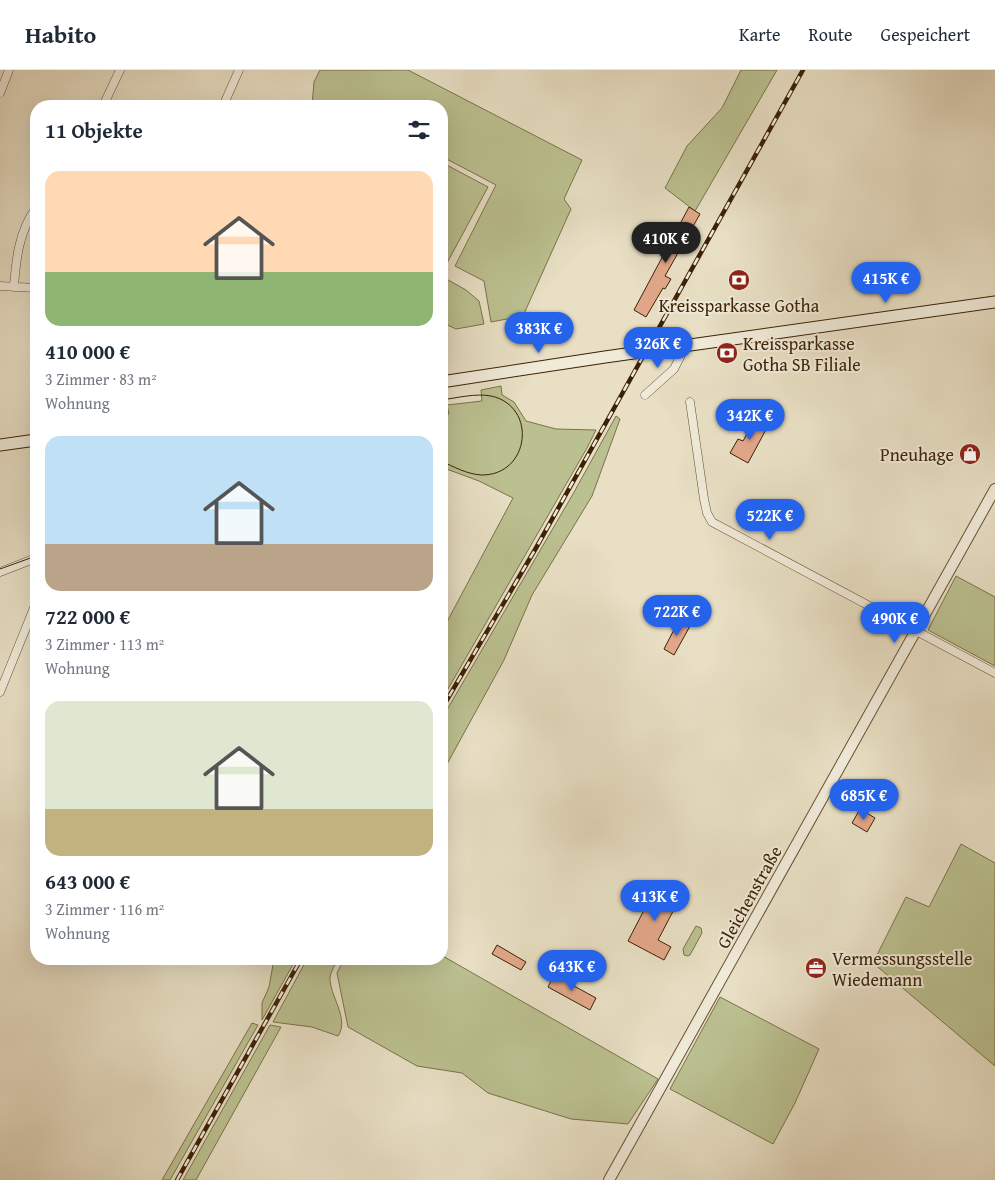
<!DOCTYPE html>
<html lang="de">
<meta charset="utf-8">
<style>
:root{--surface:#fff;--page:#f6f6f7;--text:#1f2937;--muted:#747a83;--line:#e0e1e3;--accent:#2563eb}
body{margin:0;font-family:"Gentium Book Plus",serif;background:var(--page);color:var(--text);height:100vh;display:flex;flex-direction:column;font-size:19px;white-space:nowrap}
*{box-sizing:border-box;margin:0}
p{font-size:16px;color:var(--muted)}
.icon{flex:none;width:28px;height:28px;fill:none;stroke:currentColor;stroke-width:2;stroke-linecap:round;stroke-linejoin:round}
.map{position:relative;flex:1;overflow:hidden}
.drawer{position:absolute;left:30px;top:30px;width:418px;height:865px;display:flex;flex-direction:column;background:var(--surface);border-radius:20px;box-shadow:0 5px 20px #0002}
.drawer>*{flex:none}
.price{position:absolute;translate:-50% -42px;padding:0 11px;border-radius:18px;background:var(--accent);color:#fff;font-size:16px;line-height:32px;filter:drop-shadow(0 1px 2px #0008)}
.price::after{content:'';position:absolute;left:50%;top:30px;width:15px;height:11px;margin-left:-8px;background:inherit;clip-path:polygon(0 0,100% 0,50% 100%)}
.price.on{background:#222;color:#fff}
ul{padding:0;list-style:none}
li{display:grid;align-content:center;gap:10px;height:265px;padding:0 15px}
li span{display:grid;place-items:center;height:155px;border-radius:15px;color:#555}
li>.icon{margin-inline-start:auto}
span .icon{width:90px;height:90px;fill:#fffc;stroke-width:1}
li b{font-size:21px}
h2{display:flex;justify-content:space-between;align-items:center;height:60px;padding:0 15px;font-size:21px}
header{display:flex;align-items:center;gap:30px;box-sizing:border-box;height:70px;padding:0 25px;background:var(--surface);border-bottom:1px solid var(--line)}
header strong{font-size:24px}
nav{display:flex;gap:28px;margin-inline-start:auto;font-size:18px}
.map>svg:first-child{display:block}
.green{fill:#bbc090;stroke:#7c714a}
.building{fill:#e2a78a;stroke:#3c2205}
.lines{fill:none;stroke-linecap:round;stroke-linejoin:round}
.minor-casing{stroke:#675135;stroke-width:9}
.tertiary-casing{stroke:#675135;stroke-width:12}
.secondary-casing{stroke:#3c2205;stroke-width:13}
.minor{stroke:#f0ead9;stroke-width:8}
.tertiary{stroke:#f0ead9;stroke-width:10}
.secondary{stroke:#f0ead9;stroke-width:11}
.tram{stroke:#3c2205;stroke-width:1}
.rail-casing{stroke:#3c2205;stroke-width:4.5}
.rail{stroke:#f0ead9;stroke-width:2.5;stroke-dasharray:8;stroke-linecap:butt}
.labels{text-anchor:middle;dominant-baseline:central;stroke-width:4;stroke-linejoin:round;paint-order:stroke}
.poi-label{font-size:18px;fill:#3c2205;stroke:#f0ead9;text-anchor:start}
.street-label{font-size:18px;fill:#3c2205;stroke:#f0ead9}
</style>
<header>
<strong>Habito</strong>
<nav><a>Karte</a><a>Route</a><a>Gespeichert</a></nav>
</header>
<div class="map">
<svg width="995" height="1110" viewBox="0 0 995 1110">
<rect width="100%" height="100%" fill="#e8dfc4"/>
<filter id="stains"><feTurbulence type="fractalNoise" baseFrequency=".004" numOctaves="4"/><feColorMatrix values="0 0 0 0 .2 0 0 0 0 .09 0 0 0 0 .02 0 0 0 .5 -.17"/></filter>
<radialGradient id="worn" r=".72"><stop offset=".6" stop-color="#630" stop-opacity="0"/><stop offset="1" stop-color="#630" stop-opacity=".3"/></radialGradient>
<path class="green" d="M 320,0 L 408,0 L 582,90 L 564,129 L 571,139 L 523,246 L 491,252 L 484,211 L 455,196 L 496,115 L 441,86 L 441,36 L 312,36 L 314,12 Z
M 741,0 L 777,0 L 695,141 L 665,118 L 687,76 L 722,38 Z
M 441,92 L 488,117 L 447,193 L 441,190 Z
M 441,206 L 466,220 L 479,231 L 484,254 L 456,259 L 441,252 Z
M 501,316 L 502,325 L 514,332 L 526,351 L 556,359 L 596,360 L 587,378 L 441,631 L 441,563 L 513,428 L 479,411 L 441,397 L 441,345 L 449,344 L 447,335 L 482,331 L 481,320 Z
M 616,346 L 620,349 L 592,426 L 532,525 L 504,590 L 441,705 L 441,650 L 573,424 Z
M 956,506 L 995,527 L 995,596 L 928,560 Z
M 961,774 L 995,793 L 995,996 L 873,893 L 906,827 L 929,837 Z
M 696,856 L 701,858 L 702,863 L 690,885 L 688,886 L 684,885 L 683,879 Z
M 441,885 L 658,1009 L 628,1054 L 571,1049 L 488,1023 L 462,1003 L 417,996 L 348,957 L 337,903 L 344,889 L 441,889 Z
M 274,889 L 296,889 L 262,950 L 262,933 L 269,917 Z
M 307,889 L 338,889 C 335,895 331,901 330,907 C 329,925 350,949 338,966 L 312,957 L 273,952 Z
M 720,927 L 819,979 L 795,1033 L 773,1074 L 670,1019 Z
M 252,953 L 258,955 L 170,1110 L 162,1110 Z
M 270,955 L 281,957 L 196,1110 L 183,1110 Z"/>
<path class="building" d="M 689,137 L 700,144 L 665,206 L 671,209 L 665,219 L 663,218 L 646,247 L 634,240 Z
M 756,347 L 769,354 L 748,393 L 730,383 L 738,369 L 743,371 Z
M 679,550 L 690,556 L 674,585 L 664,579 Z
M 860,739 L 875,748 L 867,762 L 852,753 Z
M 658,813 L 681,826 L 658,870 L 671,877 L 664,890 L 628,871 Z
M 497,875 L 526,892 L 521,900 L 492,884 Z
M 554,905 L 596,928 L 590,940 L 548,917 Z"/>
<g class="lines">
<g class="minor-casing">
<path id="minor" d="M 0,23 L 9,0
M 103,36 L 120,0
M 223,36 L 239,0
M 0,216 L 36,218
M 14,217 C 16,189 19,161 36,138
M 645,325 L 674,299 L 683,281
M 690,332 L 704,429 L 707,443 L 712,452 L 995,603
M 0,502 L 36,488
M 0,622 L 36,533"/>
</g>
<g class="tertiary-casing">
<path id="tertiary" d="M 609,1110 L 995,419"/>
</g>
<g class="secondary-casing">
<path id="secondary" d="M 441,312 L 605,287 L 995,232
M 0,375 L 36,370"/>
</g>
<use href="#minor" class="minor"/>
<use href="#tertiary" class="tertiary"/>
<use href="#secondary" class="secondary"/>
<path class="tram" d="M 441,330 C 457,328 475,323 491,326 C 538,336 530,406 481,405 C 467,404 454,397 441,391
M 0,499 L 36,486"/>
<g class="rail-casing">
<path id="rail" d="M 441,640 L 536,478 L 803,0
M 177,1110 L 301,889"/>
</g>
<use href="#rail" class="rail"/>
</g>
<defs>
<g id="bank-disc" transform="scale(1.125)"><circle r="9.5" fill="#8f2418" stroke="#f0ead9"/><path d="M-6-4H6V4H-6ZM0-2.3a2.3 2.3 0 1 0 0 4.6a2.3 2.3 0 1 0 0-4.6Z" fill="#fff"/></g>
<g id="shop-disc" transform="scale(1.125)"><circle r="9.5" fill="#8f2418" stroke="#f0ead9"/><path d="M-5-2.5h2.3a2.7 3.5 0 0 1 5.4 0H5L5.5 6h-11ZM-1.5-2.5h3a1.5 2.3 0 0 0-3 0Z" fill="#fff"/></g>
<g id="office-disc" transform="scale(1.125)"><circle r="9.5" fill="#8f2418" stroke="#f0ead9"/><path d="M-6-3h4V-5.5h4V-3h4V5H-6ZM-1-4.5V-3h2v-1.5ZM-6 0V1H6V0Z" fill="#fff"/></g>
</defs>
<g fill-rule="evenodd">
<use href="#bank-disc" x="739" y="210"/>
<use href="#bank-disc" x="727" y="283"/>
<use href="#shop-disc" x="970" y="384"/>
<use href="#office-disc" x="816" y="898"/>
</g>
<g class="labels">
<g class="poi-label">
<text x="739" y="235" text-anchor="middle">Kreissparkasse Gotha</text>
<text x="743" y="273">Kreissparkasse<tspan x="743" dy="21">Gotha SB Filiale</tspan></text>
<text x="954" y="384" text-anchor="end">Pneuhage</text>
<text x="832" y="888">Vermessungsstelle<tspan x="832" dy="21">Wiedemann</tspan></text>
</g>
<g class="street-label">
<text transform="translate(749 827) rotate(-61)">Gleichenstraße</text>
</g>
</g>
<rect width="100%" height="100%" filter="url(#stains)"/>
<rect width="100%" height="100%" fill="url(#worn)"/>
</svg>
<b class="price on" style="left:666px;top:194px">410K €</b>
<b class="price" style="left:886px;top:234px">415K €</b>
<b class="price" style="left:539px;top:284px">383K €</b>
<b class="price" style="left:658px;top:299px">326K €</b>
<b class="price" style="left:750px;top:371px">342K €</b>
<b class="price" style="left:770px;top:471px">522K €</b>
<b class="price" style="left:677px;top:567px">722K €</b>
<b class="price" style="left:895px;top:574px">490K €</b>
<b class="price" style="left:864px;top:751px">685K €</b>
<b class="price" style="left:655px;top:852px">413K €</b>
<b class="price" style="left:572px;top:922px">643K €</b>
<section class="drawer">
<h2>11 Objekte<svg class="icon" aria-label="filters" viewBox="0 0 24 24"><path d="M4 7h16M4 17h16"/><circle cx="9" cy="7" r="2"/><circle cx="15" cy="17" r="2"/></svg></h2>
<ul>
<li><span style="background:linear-gradient(#ffd9b3 65%,#8fb573 0)"><svg class="icon" aria-label="home" viewBox="0 0 24 24"><path d="M3 11l9-7 9 7M6 9v11h12V9"/></svg></span><div><b>410 000 €</b><p>3 Zimmer · 83 m²</p><p>Wohnung</p></div></li>
<li><span style="background:linear-gradient(#bfe0f5 70%,#b9a48a 0)"><svg class="icon" aria-label="home" viewBox="0 0 24 24"><path d="M3 11l9-7 9 7M6 9v11h12V9"/></svg></span><div><b>722 000 €</b><p>3 Zimmer · 113 m²</p><p>Wohnung</p></div></li>
<li><span style="background:linear-gradient(#dfe7d0 70%,#c2b280 0)"><svg class="icon" aria-label="home" viewBox="0 0 24 24"><path d="M3 11l9-7 9 7M6 9v11h12V9"/></svg></span><div><b>643 000 €</b><p>3 Zimmer · 116 m²</p><p>Wohnung</p></div></li>
</ul>
</section>
</div>
